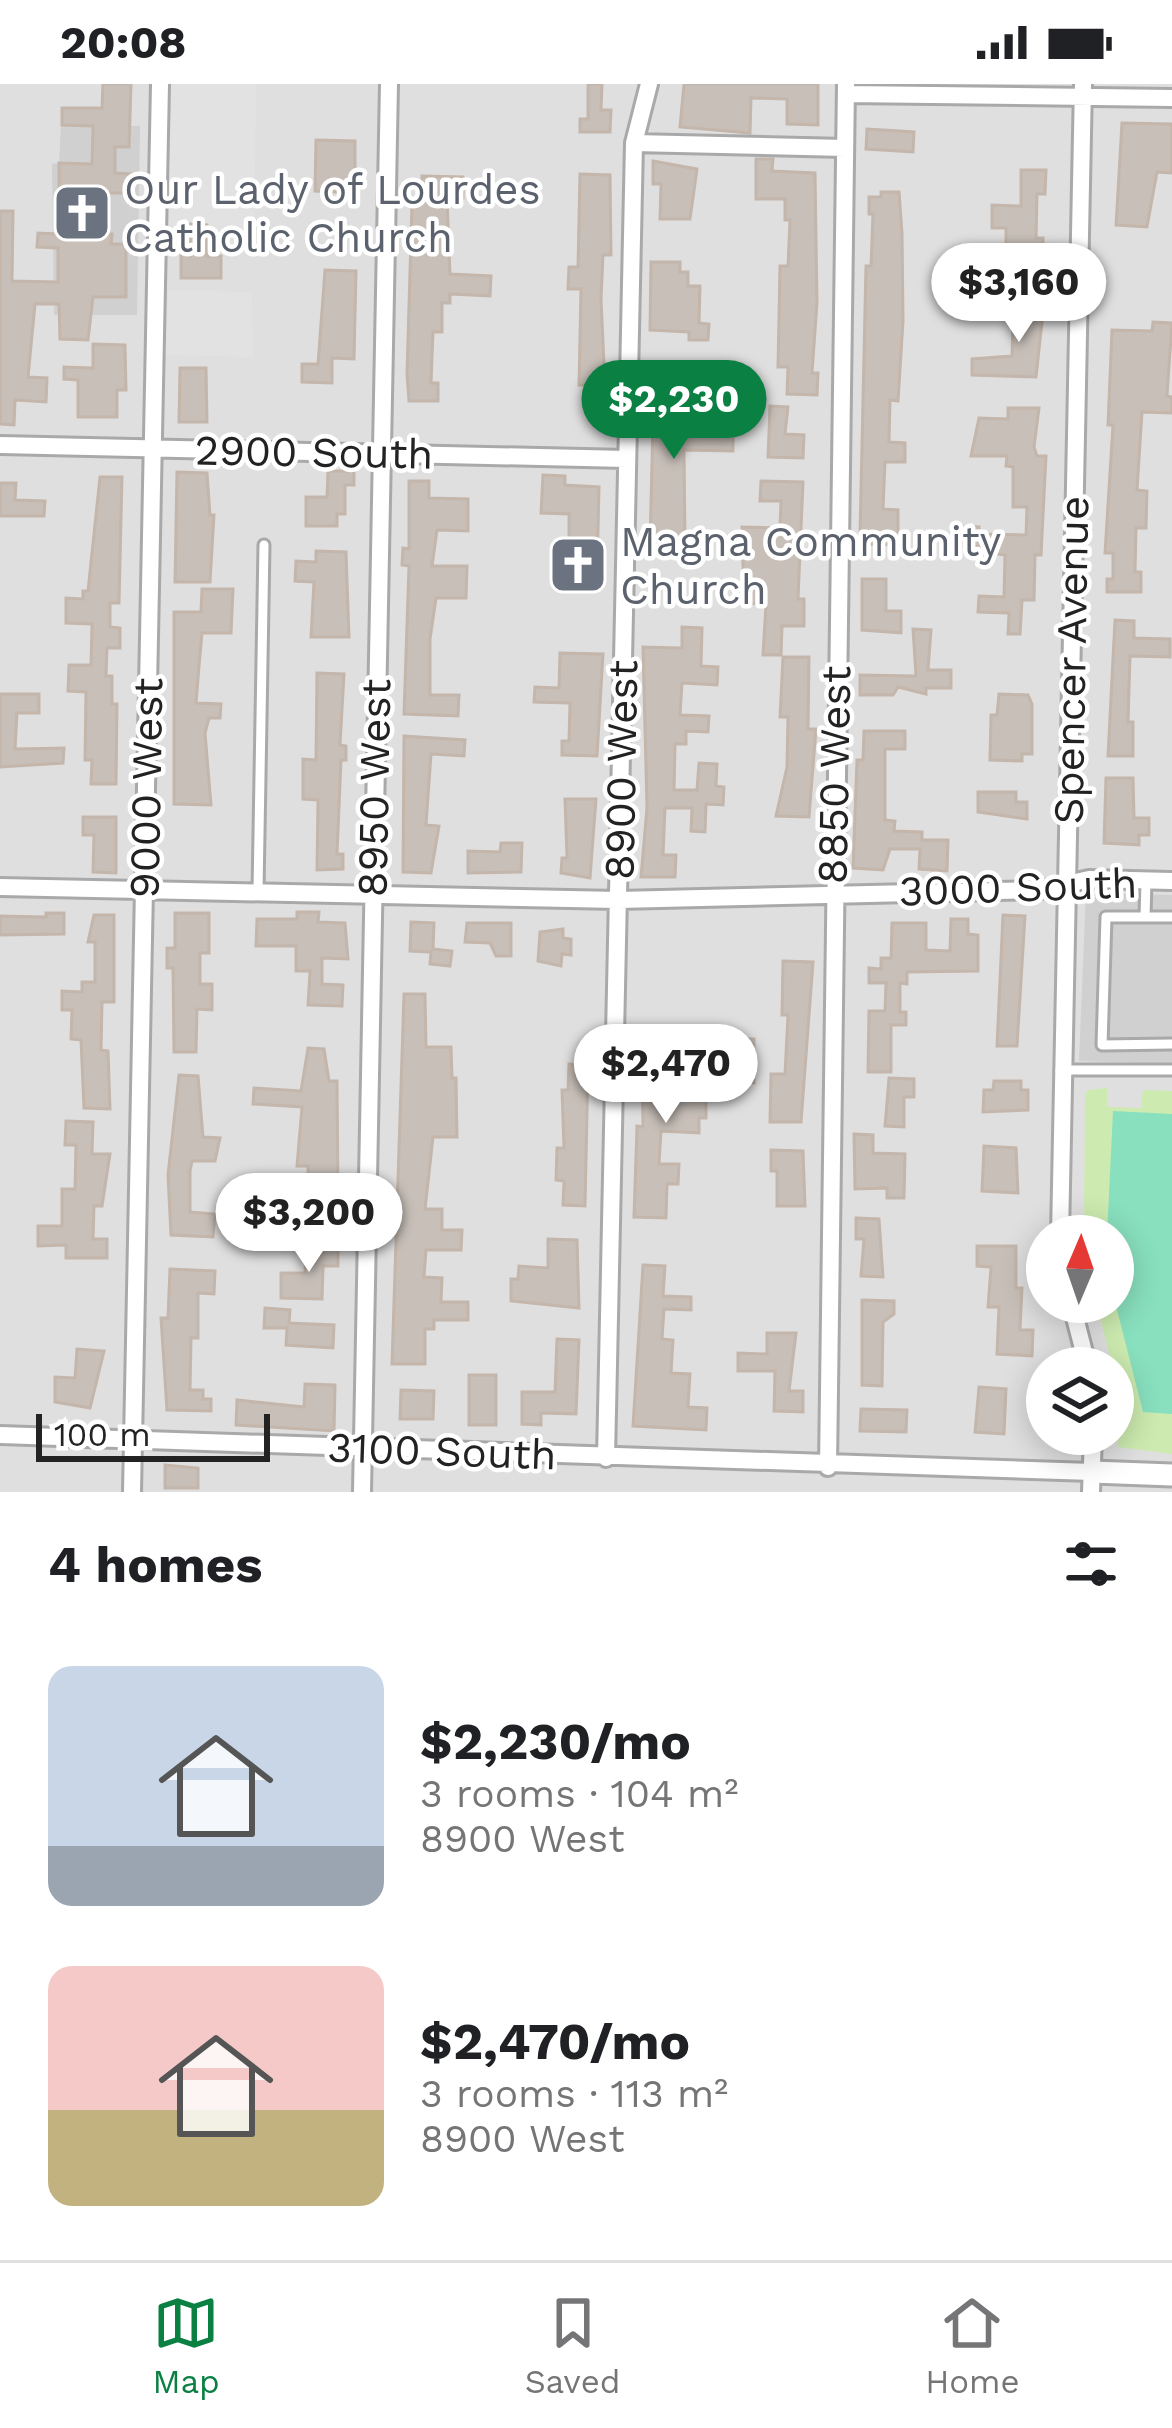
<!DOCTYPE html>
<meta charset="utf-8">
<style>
:root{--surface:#fff;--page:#f6f6f6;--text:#202124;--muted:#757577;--line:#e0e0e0;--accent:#0b8043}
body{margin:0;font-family:"Work Sans",sans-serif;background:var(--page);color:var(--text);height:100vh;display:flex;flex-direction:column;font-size:45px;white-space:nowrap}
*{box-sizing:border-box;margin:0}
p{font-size:39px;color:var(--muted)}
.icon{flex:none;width:66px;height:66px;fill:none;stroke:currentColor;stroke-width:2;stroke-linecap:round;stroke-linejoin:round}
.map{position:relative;height:1408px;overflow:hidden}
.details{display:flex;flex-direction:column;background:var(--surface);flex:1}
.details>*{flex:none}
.needle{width:78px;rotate:2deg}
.tools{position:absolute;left:1026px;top:1131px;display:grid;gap:24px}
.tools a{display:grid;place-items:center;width:108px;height:108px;border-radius:50%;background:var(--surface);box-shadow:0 6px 30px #0003;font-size:60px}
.scale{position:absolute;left:36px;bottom:30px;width:234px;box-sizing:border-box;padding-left:12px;border:6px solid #222;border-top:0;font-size:33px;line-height:42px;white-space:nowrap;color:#222;-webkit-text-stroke:9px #fff;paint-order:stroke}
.price{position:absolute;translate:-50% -102px;padding:0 27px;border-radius:42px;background:#fff;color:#222;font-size:39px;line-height:78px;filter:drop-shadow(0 3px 6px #0008)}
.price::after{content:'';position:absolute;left:50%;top:72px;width:36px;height:27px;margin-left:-18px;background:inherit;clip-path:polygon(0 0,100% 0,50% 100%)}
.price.current{background:var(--accent);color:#fff}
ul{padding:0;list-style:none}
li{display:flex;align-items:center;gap:36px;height:300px;padding:0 48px}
li span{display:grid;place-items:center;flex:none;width:336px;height:240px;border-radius:24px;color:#555}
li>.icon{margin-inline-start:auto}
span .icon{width:144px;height:144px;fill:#fffc;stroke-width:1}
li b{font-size:51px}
h2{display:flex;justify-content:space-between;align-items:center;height:144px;padding:0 48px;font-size:51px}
.status{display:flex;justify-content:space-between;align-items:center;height:84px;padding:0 60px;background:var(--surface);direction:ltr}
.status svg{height:33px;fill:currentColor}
.menu{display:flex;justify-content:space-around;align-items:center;height:168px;border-top:3px solid var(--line);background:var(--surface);font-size:33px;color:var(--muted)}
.menu a{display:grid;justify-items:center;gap:6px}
.menu .current{color:var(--accent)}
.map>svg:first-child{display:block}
.residential{fill:#e0dfdf;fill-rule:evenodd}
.religious{fill:#d0d0d0}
.grass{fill:#cdebb0}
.pitch{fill:#88e0be}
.parking{fill:#e2e2e2}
.building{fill:#c7bfb8;stroke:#c4b6ab;stroke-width:3}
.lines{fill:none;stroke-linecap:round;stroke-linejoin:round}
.service-casing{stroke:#a9a9a9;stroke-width:15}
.minor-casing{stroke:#a9a9a9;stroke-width:22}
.tertiary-casing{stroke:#a9a9a9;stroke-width:27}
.service{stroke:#fff;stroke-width:9}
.minor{stroke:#fff;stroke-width:16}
.tertiary{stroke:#fff;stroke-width:21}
.labels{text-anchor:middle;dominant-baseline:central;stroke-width:9;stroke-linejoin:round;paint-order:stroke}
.worship-label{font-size:42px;fill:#5b616d;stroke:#fff;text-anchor:start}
.street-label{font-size:42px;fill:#222;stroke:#fff}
</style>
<div class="status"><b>20:08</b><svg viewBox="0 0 49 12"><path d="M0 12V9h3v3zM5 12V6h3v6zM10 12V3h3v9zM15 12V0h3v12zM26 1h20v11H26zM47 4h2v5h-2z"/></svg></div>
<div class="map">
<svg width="1172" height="1408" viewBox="0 0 1172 1408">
<rect width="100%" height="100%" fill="#f2efe9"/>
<path class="residential" d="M 0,0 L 1172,0 L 1172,1408 L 0,1408 ZM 1047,1152 L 1113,1152 L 1113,1218 L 1047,1218 ZM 1047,1284 L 1113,1284 L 1113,1350 L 1047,1350 Z"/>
<path class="religious" d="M 61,41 L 140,42 L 137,231 L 54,231 L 52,80 L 59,79 Z
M 1086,809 L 1172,811 L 1172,980 L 1079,977 Z"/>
<path class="grass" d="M 1107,1004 L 1107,1023 L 1141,1024 L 1143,1006 L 1172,1007 L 1172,1370 L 1118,1363 L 1113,1284 L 1096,1218 L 1113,1218 L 1113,1152 L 1084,1152 L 1085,1011 L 1088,1006 Z"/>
<path class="pitch" d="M 1113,1027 L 1172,1030 L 1172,1330 L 1143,1328 L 1113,1210 L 1113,1152 L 1107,1152 Z"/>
<path class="parking" d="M 170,0 L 256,0 L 254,166 L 167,164 Z
M 168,206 L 252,208 L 253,273 L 166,271 Z"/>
<path class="building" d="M 103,0 L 131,0 L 129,63 L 115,63 L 115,89 L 132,90 L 132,109 L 106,109 L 105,150 L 112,150 L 111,160 L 125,160 L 126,166 L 126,213 L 93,213 L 88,256 L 60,255 L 59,220 L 35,220 L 28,293 L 47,294 L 46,318 L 15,316 L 14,341 L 0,340 L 0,127 L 13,127 L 12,197 L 58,198 L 58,164 L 37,163 L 38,149 L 59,150 L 59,79 L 92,80 L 93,42 L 62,41 L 62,24 L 102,24 Z
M 588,0 L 602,0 L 601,26 L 611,26 L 610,48 L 580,48 L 580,35 L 588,35 Z
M 684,0 L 818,0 L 818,41 L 787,40 L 787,15 L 751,14 L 750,49 L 680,43 Z
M 1122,39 L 1172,40 L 1172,89 L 1157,88 L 1147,143 L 1116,141 Z
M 867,45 L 914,48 L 913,68 L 866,65 Z
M 316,56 L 355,57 L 355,109 L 315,107 Z
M 756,75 L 773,75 L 772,87 L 815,89 L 817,219 L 812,289 L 818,289 L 817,311 L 787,310 L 788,283 L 778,283 L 780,182 L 788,182 L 790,136 L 785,136 L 785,115 L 756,115 Z
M 653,77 L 697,85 L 690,135 L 660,135 L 661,100 L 653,100 Z
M 1021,86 L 1046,86 L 1045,110 L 1037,110 L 1036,154 L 1043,154 L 1043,166 L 1006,165 L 1006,144 L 992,144 L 992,121 L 1021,122 Z
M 580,90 L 610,91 L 611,171 L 603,171 L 601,215 L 605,302 L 579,301 L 581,205 L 568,205 L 569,183 L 578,183 Z
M 422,92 L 463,93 L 463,114 L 447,113 L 450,190 L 491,192 L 490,212 L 450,210 L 450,219 L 442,219 L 442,248 L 433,248 L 431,299 L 438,299 L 438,317 L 409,317 L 407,290 L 412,120 L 421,120 Z
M 881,108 L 899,108 L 902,149 L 903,237 L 898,317 L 890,316 L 889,358 L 905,359 L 905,378 L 885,378 L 883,425 L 898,426 L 898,461 L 864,460 L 860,450 L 866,182 L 871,182 L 873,130 L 869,130 L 869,113 L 881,113 Z
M 190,140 L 207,141 L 207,172 L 221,172 L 221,194 L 181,194 L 181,171 L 190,172 Z
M 651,178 L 680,178 L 680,188 L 688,188 L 688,202 L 700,202 L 699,239 L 709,240 L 708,256 L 689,256 L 689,248 L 650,246 Z
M 325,186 L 356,187 L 354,275 L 332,274 L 332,299 L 302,298 L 302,280 L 318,280 Z
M 1024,211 L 1045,211 L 1036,293 L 972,291 L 972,275 L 1012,272 L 1013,239 L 1023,239 Z
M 1153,238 L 1172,239 L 1167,312 L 1172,313 L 1172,329 L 1142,328 L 1137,406 L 1147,407 L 1146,444 L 1136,444 L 1135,488 L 1141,488 L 1141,508 L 1107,508 L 1107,495 L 1113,495 L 1113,469 L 1105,469 L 1113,341 L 1108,341 L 1112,246 L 1152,247 Z
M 93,260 L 125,261 L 126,306 L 117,306 L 117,333 L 78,333 L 78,296 L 64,295 L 64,283 L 93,284 Z
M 180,284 L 206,284 L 207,338 L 179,338 Z
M 665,287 L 689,288 L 684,352 L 733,352 L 733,367 L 684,366 L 685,459 L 650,459 L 653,339 L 664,339 Z
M 770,322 L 788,323 L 785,350 L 804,351 L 803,374 L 768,373 Z
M 1008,324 L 1039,324 L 1034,363 L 1037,372 L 1046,372 L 1041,471 L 1035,471 L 1034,516 L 1022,516 L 1020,550 L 1008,550 L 1009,529 L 978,528 L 979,512 L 1004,513 L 1005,471 L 997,470 L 997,463 L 962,462 L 962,442 L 979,443 L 979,450 L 1026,451 L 1027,423 L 1013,423 L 1013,383 L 1006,382 L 1007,372 L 971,372 L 979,334 L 1008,335 Z
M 328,387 L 354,387 L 354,401 L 345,401 L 345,430 L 337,430 L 337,442 L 306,442 L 306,413 L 327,413 Z
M 177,388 L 207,389 L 210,431 L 214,431 L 210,498 L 175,498 Z
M 543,391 L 565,392 L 565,401 L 599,403 L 597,487 L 561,487 L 561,468 L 569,468 L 569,430 L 541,429 Z
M 100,393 L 122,393 L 119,519 L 110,519 L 110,543 L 120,544 L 120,564 L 107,564 L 106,592 L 112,592 L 112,620 L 117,620 L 116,700 L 91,700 L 92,676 L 85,676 L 86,608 L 68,607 L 69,581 L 91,581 L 92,540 L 66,539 L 66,514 L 83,515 L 83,507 L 88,507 Z
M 409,397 L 429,397 L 429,414 L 468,415 L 468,447 L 437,446 L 432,482 L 467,482 L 466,514 L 436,514 L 430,555 L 430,611 L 459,611 L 458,632 L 404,630 L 409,482 L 402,481 L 403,464 L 409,465 Z
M 761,397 L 803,398 L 798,515 L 804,515 L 804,542 L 782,542 L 781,571 L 763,571 L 766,520 L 744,519 L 742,443 L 780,444 L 781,417 L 760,417 Z
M 0,399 L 16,399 L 15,416 L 45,417 L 44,432 L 0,432 Z
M 316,467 L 346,468 L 349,553 L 311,553 L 314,498 L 295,497 L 296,477 L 316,478 Z
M 862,495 L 886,495 L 886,527 L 901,527 L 901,549 L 862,546 Z
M 202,505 L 233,505 L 231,549 L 202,549 L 199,582 L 196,619 L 221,620 L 220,634 L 209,634 L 205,649 L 211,721 L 174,720 L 174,528 L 201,528 Z
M 1115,536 L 1134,537 L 1134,554 L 1170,555 L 1170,573 L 1130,572 L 1128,638 L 1133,638 L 1133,672 L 1108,672 Z
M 682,543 L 702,544 L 701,582 L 718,583 L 717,601 L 682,599 L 680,631 L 709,632 L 708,648 L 686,647 L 686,660 L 675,660 L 674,706 L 697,706 L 699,679 L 717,680 L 716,702 L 724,703 L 723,721 L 706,720 L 705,748 L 691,747 L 692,724 L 665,724 L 663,771 L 676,771 L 675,793 L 641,793 L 647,724 L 643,563 L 682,564 Z
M 913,545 L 931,546 L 928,586 L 951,586 L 951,604 L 926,604 L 926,610 L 898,603 L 893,611 L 860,611 L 860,591 L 916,592 Z
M 560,569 L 603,570 L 597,672 L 562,671 L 562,657 L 569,657 L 570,619 L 534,618 L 535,603 L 559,604 Z
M 783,573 L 809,573 L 808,645 L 816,645 L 809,733 L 776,732 L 787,683 L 788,633 L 780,633 Z
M 317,589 L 344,590 L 340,661 L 346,662 L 346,676 L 341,676 L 337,770 L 343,770 L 343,785 L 317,786 L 318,716 L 303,715 L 303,675 L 316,676 Z
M 0,610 L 39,610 L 39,629 L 17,629 L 15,665 L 64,664 L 63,679 L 0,683 Z
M 999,610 L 1028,611 L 1032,620 L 1032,670 L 1022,670 L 1022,677 L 990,676 L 991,631 L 997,631 Z
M 864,647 L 905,647 L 905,665 L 885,665 L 885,736 L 895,737 L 894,747 L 922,748 L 922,756 L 948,756 L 947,787 L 919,785 L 920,765 L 890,765 L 883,786 L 853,784 L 857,676 L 863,676 Z
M 404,652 L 465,656 L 464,672 L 431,670 L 426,741 L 439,742 L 431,789 L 403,788 Z
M 1106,694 L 1133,694 L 1134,734 L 1149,734 L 1149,751 L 1139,751 L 1139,761 L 1104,759 Z
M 978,708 L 1016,708 L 1016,718 L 1027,718 L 1027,735 L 978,728 Z
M 565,715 L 596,715 L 590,794 L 561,789 L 562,774 L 567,774 Z
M 83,733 L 116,733 L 116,789 L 93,788 L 94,751 L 83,751 Z
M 501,759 L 522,759 L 521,788 L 468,789 L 468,767 L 500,768 Z
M 297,828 L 319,828 L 318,838 L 345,839 L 348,875 L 322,874 L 322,900 L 343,901 L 342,922 L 308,921 L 310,887 L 296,887 L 296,862 L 256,862 L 257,835 L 297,835 Z
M 46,829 L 64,829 L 64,850 L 0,851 L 0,832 L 46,833 Z
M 175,829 L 209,829 L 209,869 L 200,869 L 200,900 L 212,900 L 212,926 L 197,925 L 196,968 L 174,968 L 173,884 L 167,884 L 167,864 L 175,864 Z
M 94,831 L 114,831 L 114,918 L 102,918 L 101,966 L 108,967 L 110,1025 L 84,1024 L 81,956 L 71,955 L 72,926 L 62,926 L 62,907 L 82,908 L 82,898 L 95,898 L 95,858 L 88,858 Z
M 1003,831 L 1025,832 L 1017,962 L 997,962 Z
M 951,835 L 968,835 L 968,850 L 978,851 L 978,887 L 907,888 L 907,900 L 900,899 L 900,928 L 906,928 L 906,941 L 891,941 L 891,988 L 868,988 L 869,927 L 885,927 L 886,899 L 869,899 L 869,884 L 881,885 L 881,874 L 891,874 L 892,839 L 926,839 L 926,866 L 950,867 Z
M 411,838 L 434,839 L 433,865 L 452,867 L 450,882 L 430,880 L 431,868 L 410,867 Z
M 467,839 L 511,839 L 511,872 L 496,872 L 490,859 L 465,858 Z
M 563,845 L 563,854 L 571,855 L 571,871 L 562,870 L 561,882 L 538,877 L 540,848 Z
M 783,877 L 813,878 L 801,1038 L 770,1038 L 771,990 L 785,990 L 788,931 L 782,931 Z
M 404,910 L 425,910 L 426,963 L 451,963 L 452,994 L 456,994 L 457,1053 L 433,1053 L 425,1125 L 442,1125 L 442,1146 L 462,1146 L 461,1166 L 426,1166 L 424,1193 L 442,1194 L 441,1218 L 468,1218 L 468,1236 L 434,1236 L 434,1245 L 425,1245 L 425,1280 L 392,1280 Z
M 737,955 L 754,955 L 754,999 L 736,998 Z
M 308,964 L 324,965 L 329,997 L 337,997 L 338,1111 L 308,1111 L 308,1082 L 297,1082 L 302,1023 L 253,1020 L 254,1004 L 301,1007 Z
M 642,972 L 681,973 L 681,987 L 719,988 L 718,1007 L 706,1007 L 706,1034 L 699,1034 L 699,1049 L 661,1047 L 659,1080 L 679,1080 L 678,1100 L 667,1100 L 666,1134 L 634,1133 L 637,1042 L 643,1043 Z
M 569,980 L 588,981 L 585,1122 L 563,1121 L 564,1097 L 556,1096 L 557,1064 L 564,1064 L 562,1006 L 568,1006 Z
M 179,991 L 198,992 L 203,1053 L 220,1054 L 215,1077 L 192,1077 L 190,1087 L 190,1128 L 215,1130 L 213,1153 L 171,1151 L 168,1091 Z
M 889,994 L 914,995 L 914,1013 L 904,1013 L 904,1043 L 885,1042 Z
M 994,997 L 1021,997 L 1021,1006 L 1028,1006 L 1028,1026 L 983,1028 L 984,1006 L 993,1006 Z
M 66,1037 L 93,1038 L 92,1070 L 110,1070 L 102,1122 L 94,1122 L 93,1155 L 107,1155 L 107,1174 L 66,1174 L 66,1161 L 38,1162 L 38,1142 L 62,1142 L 62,1105 L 75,1105 L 76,1061 L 65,1061 Z
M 854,1050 L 873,1051 L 873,1069 L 905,1070 L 904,1114 L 887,1114 L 887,1104 L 855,1105 Z
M 984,1062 L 1016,1064 L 1018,1109 L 982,1107 Z
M 771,1066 L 803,1067 L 805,1122 L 777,1122 L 777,1087 L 771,1087 Z
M 856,1134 L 879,1135 L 883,1193 L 861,1192 L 864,1155 L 856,1155 Z
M 548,1155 L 577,1156 L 579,1224 L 511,1217 L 511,1195 L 518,1195 L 519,1182 L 548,1184 Z
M 977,1162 L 1016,1162 L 1016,1204 L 1022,1204 L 1020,1246 L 1033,1246 L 1032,1272 L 997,1270 L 999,1223 L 988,1223 L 991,1183 L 977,1182 Z
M 306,1163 L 338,1164 L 338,1182 L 323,1182 L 322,1215 L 281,1214 L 281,1189 L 305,1189 Z
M 643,1181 L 665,1182 L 663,1212 L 691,1213 L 691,1226 L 664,1225 L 662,1255 L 673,1256 L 671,1289 L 690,1290 L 688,1323 L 707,1324 L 706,1346 L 633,1342 Z
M 170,1185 L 215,1187 L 214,1210 L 198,1209 L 198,1254 L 191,1254 L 190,1306 L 203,1306 L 203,1315 L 211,1315 L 211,1327 L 167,1326 L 161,1234 L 168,1234 Z
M 862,1216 L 894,1217 L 894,1230 L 883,1238 L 882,1302 L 862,1301 Z
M 265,1224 L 290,1226 L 289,1239 L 334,1241 L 333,1264 L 286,1261 L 287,1244 L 264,1244 Z
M 767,1249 L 796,1249 L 789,1307 L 803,1307 L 803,1328 L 774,1327 L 775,1287 L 738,1287 L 738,1269 L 767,1270 Z
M 557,1255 L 579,1256 L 576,1330 L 541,1329 L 541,1341 L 522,1340 L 522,1308 L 555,1308 Z
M 77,1265 L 104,1267 L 90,1324 L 55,1318 L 55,1293 L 75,1294 Z
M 469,1291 L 496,1291 L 496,1341 L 469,1341 Z
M 305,1300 L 335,1301 L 334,1347 L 236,1341 L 237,1316 L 304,1323 Z
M 979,1303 L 1006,1305 L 1004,1350 L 975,1348 Z
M 401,1306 L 434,1307 L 433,1335 L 400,1335 Z
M 861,1325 L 907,1326 L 906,1348 L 860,1347 Z
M 165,1381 L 198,1384 L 198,1404 L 165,1404 Z"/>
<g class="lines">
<g class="service-casing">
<path id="service" d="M 1146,797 L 1145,833 L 1172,833
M 258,807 L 264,461
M 1145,833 L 1106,833 L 1102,961 L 1172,960
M 1060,986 L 1172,986"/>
</g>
<g class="minor-casing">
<path id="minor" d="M 846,10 L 1172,14
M 634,59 L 845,64
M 0,361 L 627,375
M 0,803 L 618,816 L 1041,806 L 1089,795 L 1172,797
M 1060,1152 L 1083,0
M 1071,1218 L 1088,1284
M 0,1351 L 1092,1388
M 606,1374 L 634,59 L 649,0
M 828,1383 L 846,0
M 132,1408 L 160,0
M 362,1408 L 389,0
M 1091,1408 L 1093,1350"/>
</g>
<g class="tertiary-casing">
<path id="tertiary" d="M 1092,1388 L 1172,1391"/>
</g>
<use href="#service" class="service"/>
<use href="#minor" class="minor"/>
<use href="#tertiary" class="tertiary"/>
</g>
<defs>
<g id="church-square" transform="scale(3)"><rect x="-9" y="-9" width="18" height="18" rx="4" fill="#6b7280" stroke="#fff"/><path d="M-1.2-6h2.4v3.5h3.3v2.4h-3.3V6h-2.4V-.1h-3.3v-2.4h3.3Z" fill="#fff"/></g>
</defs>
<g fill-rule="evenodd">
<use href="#church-square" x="82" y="129"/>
<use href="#church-square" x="578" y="481"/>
</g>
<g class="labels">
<g class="worship-label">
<text x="124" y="105">Our Lady of Lourdes<tspan x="124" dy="48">Catholic Church</tspan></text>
<text x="620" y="457">Magna Community<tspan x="620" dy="48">Church</tspan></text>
</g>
<g class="street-label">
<text transform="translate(314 368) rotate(1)">2900 South</text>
<text transform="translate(1071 576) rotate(-89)">Spencer Avenue</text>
<text transform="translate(621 686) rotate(-89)">8900 West</text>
<text transform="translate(834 691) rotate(-89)">8850 West</text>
<text transform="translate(146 704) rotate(-89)">9000 West</text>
<text transform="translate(374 704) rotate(-89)">8950 West</text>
<text transform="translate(1018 803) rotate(-2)">3000 South</text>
<text transform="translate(442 1367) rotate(2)">3100 South</text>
</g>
</g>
</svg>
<div class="tools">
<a><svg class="needle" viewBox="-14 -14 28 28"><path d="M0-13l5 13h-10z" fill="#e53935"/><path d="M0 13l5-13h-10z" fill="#757577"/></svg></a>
<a><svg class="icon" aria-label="layers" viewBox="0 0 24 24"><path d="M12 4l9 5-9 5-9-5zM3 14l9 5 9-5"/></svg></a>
</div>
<div class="scale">100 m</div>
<b class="price" style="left:1019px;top:261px">$3,160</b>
<b class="price current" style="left:674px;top:378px">$2,230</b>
<b class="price" style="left:666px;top:1042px">$2,470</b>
<b class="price" style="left:309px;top:1191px">$3,200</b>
</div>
<section class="details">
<h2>4 homes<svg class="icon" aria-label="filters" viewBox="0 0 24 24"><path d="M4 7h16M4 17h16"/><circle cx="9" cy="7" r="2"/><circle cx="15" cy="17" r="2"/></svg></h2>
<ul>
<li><span style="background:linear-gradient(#c9d6e8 75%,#9aa5b1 0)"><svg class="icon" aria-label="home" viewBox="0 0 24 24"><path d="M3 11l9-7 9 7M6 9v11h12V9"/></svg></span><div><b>$2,230/mo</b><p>3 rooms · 104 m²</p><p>8900 West</p></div></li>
<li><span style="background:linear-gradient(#f6c9c9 60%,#c2b280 0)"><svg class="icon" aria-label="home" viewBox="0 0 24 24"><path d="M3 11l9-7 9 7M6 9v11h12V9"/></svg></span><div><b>$2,470/mo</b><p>3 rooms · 113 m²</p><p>8900 West</p></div></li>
</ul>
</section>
<nav class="menu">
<a class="current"><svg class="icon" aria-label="map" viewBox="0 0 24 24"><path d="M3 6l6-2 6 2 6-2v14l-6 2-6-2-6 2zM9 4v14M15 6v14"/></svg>Map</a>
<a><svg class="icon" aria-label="saved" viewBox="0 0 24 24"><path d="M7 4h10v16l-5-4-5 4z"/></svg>Saved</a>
<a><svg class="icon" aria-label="home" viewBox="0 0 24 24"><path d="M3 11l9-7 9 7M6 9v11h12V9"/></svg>Home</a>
</nav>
